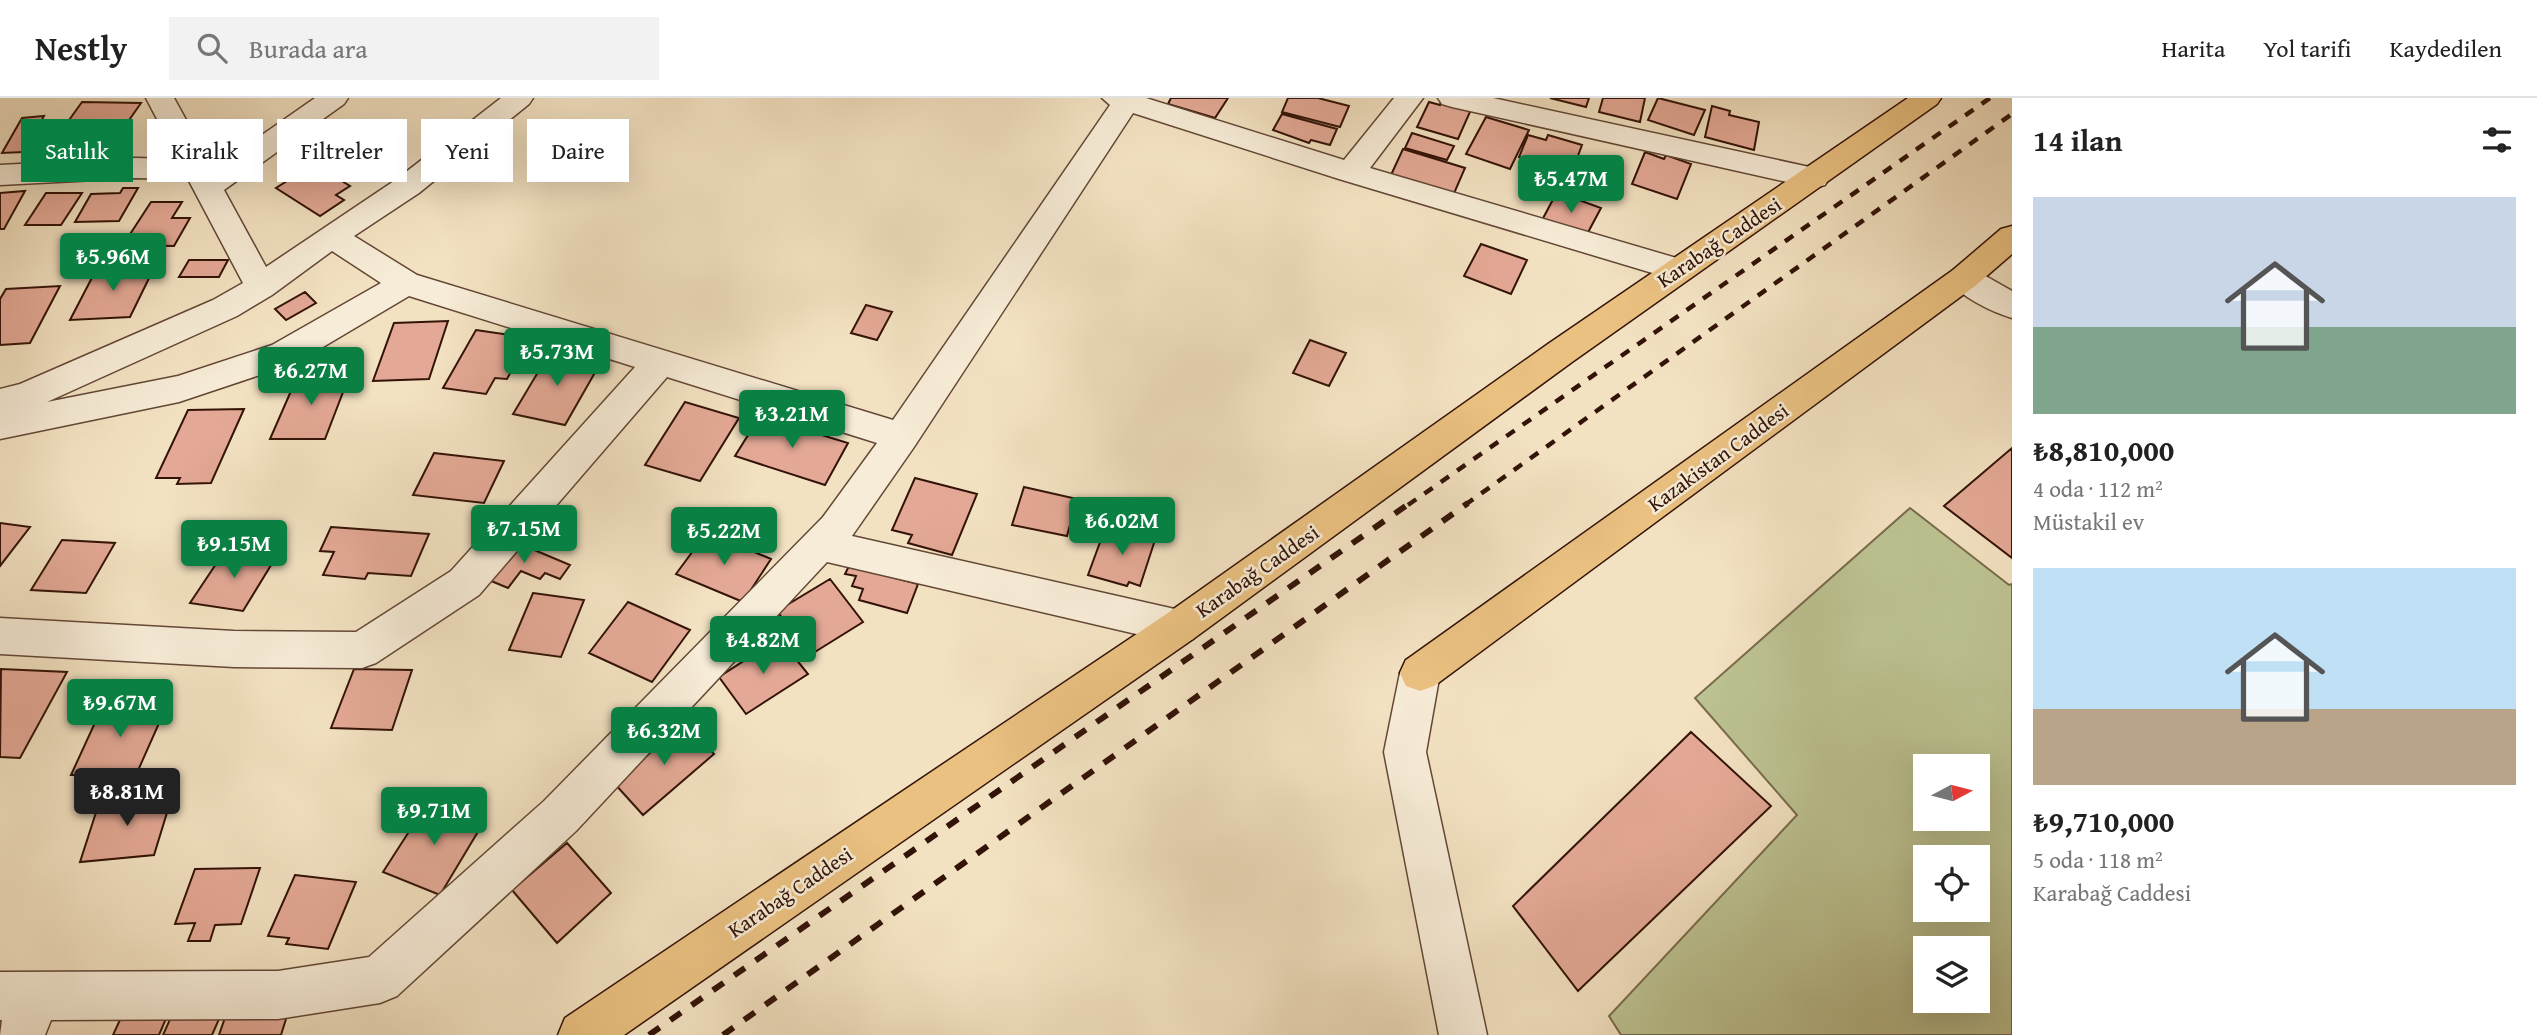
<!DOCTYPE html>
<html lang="tr">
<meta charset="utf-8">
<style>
:root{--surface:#fff;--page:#f2f2f2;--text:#222;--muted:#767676;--line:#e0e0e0;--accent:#0b8043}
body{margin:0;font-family:"Gentium Book Plus",serif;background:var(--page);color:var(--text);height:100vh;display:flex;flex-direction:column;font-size:26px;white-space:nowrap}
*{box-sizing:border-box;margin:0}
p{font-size:23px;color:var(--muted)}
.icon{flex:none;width:38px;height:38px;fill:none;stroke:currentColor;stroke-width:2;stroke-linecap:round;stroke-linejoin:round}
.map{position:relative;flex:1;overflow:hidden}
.side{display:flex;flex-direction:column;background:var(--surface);width:525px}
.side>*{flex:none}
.hud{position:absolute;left:21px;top:21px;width:665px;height:63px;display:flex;gap:14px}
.needle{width:46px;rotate:83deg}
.buttons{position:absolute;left:1913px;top:656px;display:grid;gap:14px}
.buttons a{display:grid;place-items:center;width:77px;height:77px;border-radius:0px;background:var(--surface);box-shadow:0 7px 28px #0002;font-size:35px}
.price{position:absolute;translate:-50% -60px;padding:0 16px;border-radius:7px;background:var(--accent);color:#fff;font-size:23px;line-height:46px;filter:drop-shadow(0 2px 4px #0008)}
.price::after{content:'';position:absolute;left:50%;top:42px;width:21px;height:16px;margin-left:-10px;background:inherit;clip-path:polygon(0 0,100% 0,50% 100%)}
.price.on{background:#222;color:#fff}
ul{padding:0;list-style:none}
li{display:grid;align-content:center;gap:14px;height:371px;padding:0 21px}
li span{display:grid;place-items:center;height:217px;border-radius:0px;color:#555}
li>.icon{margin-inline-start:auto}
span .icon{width:126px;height:126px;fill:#fffc;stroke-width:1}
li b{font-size:30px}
h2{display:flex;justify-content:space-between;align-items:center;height:84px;padding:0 21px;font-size:30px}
.tag{padding:0 24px;border-radius:0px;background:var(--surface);box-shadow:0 7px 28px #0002;font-size:24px;line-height:63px}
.tag.on{background:var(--accent);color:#fff}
header{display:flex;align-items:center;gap:42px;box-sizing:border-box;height:98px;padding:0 35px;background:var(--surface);border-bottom:2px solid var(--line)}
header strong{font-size:33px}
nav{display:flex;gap:38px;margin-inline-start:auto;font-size:24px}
.search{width:490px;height:63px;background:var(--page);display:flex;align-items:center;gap:18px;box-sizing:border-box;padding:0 24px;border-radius:0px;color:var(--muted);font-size:26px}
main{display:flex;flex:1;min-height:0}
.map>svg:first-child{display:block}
.green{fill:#bdc392;stroke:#786b4c;stroke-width:2;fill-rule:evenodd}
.building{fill:#e4a996;stroke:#331307;stroke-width:2}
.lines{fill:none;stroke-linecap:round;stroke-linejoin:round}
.minor-casing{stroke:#634736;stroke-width:3}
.major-casing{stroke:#331307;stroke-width:3}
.minor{fill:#f7ecd7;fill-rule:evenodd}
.major{fill:#eac181;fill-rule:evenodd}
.rail-far1{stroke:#331307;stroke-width:4.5;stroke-dasharray:10 10;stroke-linecap:butt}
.rail{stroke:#331307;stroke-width:6;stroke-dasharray:13 13;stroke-linecap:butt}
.labels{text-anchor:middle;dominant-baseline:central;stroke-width:5;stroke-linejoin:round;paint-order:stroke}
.street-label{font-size:21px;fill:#331307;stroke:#f7ecd7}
</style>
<header>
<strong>Nestly</strong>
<div class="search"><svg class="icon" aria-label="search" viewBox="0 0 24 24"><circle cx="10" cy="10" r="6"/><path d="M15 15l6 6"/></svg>Burada ara</div>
<nav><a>Harita</a><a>Yol tarifi</a><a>Kaydedilen</a></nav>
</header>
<main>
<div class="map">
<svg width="2012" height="937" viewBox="0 0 2012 937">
<rect width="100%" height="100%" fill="#f3e2c2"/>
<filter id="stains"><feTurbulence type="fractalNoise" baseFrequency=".00286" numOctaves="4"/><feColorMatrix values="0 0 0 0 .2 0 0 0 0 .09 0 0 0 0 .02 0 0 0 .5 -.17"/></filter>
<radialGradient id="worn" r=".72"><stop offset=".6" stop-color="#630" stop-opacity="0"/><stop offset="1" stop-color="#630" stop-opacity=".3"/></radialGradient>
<path class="green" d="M 1910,410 L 2009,487 L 2012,486 L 2012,937 L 1621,937 L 1609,918 L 1797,717 L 1695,600 ZM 1925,668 L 1978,668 L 1978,721 L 1925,721 ZM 1925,760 L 1978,760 L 1978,812 L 1925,812 ZM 1925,850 L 1978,850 L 1978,903 L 1925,903 Z"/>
<path class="building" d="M 1171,0 L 1228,0 L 1215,20 L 1168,6 Z
M 1288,0 L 1318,0 L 1349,8 L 1340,29 L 1282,14 Z
M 1443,0 L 1473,7 L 1458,41 L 1417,29 L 1429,4 L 1440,7 Z
M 1550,0 L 1589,0 L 1586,9 Z
M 1603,0 L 1645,0 L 1640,24 L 1599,14 Z
M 1658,0 L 1705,12 L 1694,37 L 1648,22 Z
M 82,4 L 141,5 L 127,25 L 67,25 Z
M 1712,8 L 1730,13 L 1729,17 L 1759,24 L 1754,52 L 1705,39 Z
M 1282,16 L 1337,31 L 1330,47 L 1311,42 L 1309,45 L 1273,32 Z
M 44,18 L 40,25 L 62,24 L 46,53 L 2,55 L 22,20 Z
M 1486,19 L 1529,32 L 1510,71 L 1466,56 Z
M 108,26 L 96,52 L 51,55 L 65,29 Z
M 1412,35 L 1454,48 L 1447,62 L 1405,50 Z
M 1528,37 L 1546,42 L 1548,37 L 1582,47 L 1570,79 L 1540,71 L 1542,66 L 1519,59 Z
M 1403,51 L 1465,70 L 1452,100 L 1391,77 Z
M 1645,54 L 1664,61 L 1666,57 L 1691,66 L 1677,101 L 1632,86 Z
M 314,66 L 350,88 L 336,97 L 344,102 L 320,118 L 276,90 Z
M 123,90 L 138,90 L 119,123 L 75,124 L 91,96 L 120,95 Z
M 25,93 L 4,131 L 0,131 L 0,95 Z
M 1557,94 L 1601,110 L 1585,140 L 1541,124 Z
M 46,95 L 82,95 L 61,127 L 25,127 Z
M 151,104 L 182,104 L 172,120 L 190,120 L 174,148 L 123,147 Z
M 1481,146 L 1527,162 L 1511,196 L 1464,178 Z
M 189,162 L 228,162 L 219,179 L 179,179 Z
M 155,168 L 130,219 L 70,222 L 97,170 Z
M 60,188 L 30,245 L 0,247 L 0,201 L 6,191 Z
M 305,194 L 316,205 L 286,222 L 275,211 Z
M 866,207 L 892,214 L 877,242 L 851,235 Z
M 448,223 L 429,281 L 373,283 L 394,225 Z
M 476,232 L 517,238 L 510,251 L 523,252 L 507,281 L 495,280 L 486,296 L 443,290 Z
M 1310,242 L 1346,255 L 1329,288 L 1293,275 Z
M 550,254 L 601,264 L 565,327 L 513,316 Z
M 350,276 L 325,341 L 270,341 L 298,277 Z
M 685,304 L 739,320 L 700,383 L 645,367 Z
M 244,311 L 211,385 L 177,386 L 180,380 L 156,380 L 188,312 Z
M 760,318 L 848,345 L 825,387 L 735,358 Z
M 2012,350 L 2012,460 L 1944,408 Z
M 434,355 L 504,363 L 484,405 L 413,397 Z
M 915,380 L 977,396 L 952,457 L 908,445 L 912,437 L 892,432 Z
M 1024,389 L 1077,401 L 1067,438 L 1012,427 Z
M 0,425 L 30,429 L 0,468 Z
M 1106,428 L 1155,442 L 1140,488 L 1129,484 L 1127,488 L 1088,477 Z
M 331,429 L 429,436 L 411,478 L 368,475 L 365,481 L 323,477 L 334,454 L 320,453 Z
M 707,434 L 771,461 L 743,504 L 676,476 Z
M 62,442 L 115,445 L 86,495 L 31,492 Z
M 513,443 L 570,467 L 560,481 L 545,475 L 540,481 L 521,473 L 508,490 L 484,480 Z
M 226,451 L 276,459 L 243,513 L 190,505 Z
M 849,468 L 918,486 L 907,515 L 859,502 L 863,491 L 852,488 L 856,478 L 845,476 Z
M 830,481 L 863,524 L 810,557 L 777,513 Z
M 533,495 L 584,502 L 561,559 L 509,552 Z
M 628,504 L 690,532 L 652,584 L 589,555 Z
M 779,540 L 808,576 L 746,616 L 719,579 Z
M 1,571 L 67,574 L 20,660 L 0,659 Z
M 354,571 L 412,572 L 392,632 L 331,630 Z
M 104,605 L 168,605 L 136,677 L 71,677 Z
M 678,619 L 714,656 L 643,717 L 614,685 L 663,644 L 656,638 Z
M 1691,634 L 1771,708 L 1578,893 L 1513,808 Z
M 173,695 L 154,757 L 80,764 L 100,702 Z
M 430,701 L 485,722 L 440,797 L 383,774 Z
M 567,745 L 611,795 L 557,845 L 512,792 Z
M 260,770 L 241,826 L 215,827 L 210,843 L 188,843 L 195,825 L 175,826 L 195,771 Z
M 295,777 L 356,784 L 328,851 L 286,846 L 289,840 L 268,838 Z
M 180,899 L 227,903 L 212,937 L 163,937 Z
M 130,900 L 173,904 L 159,937 L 113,937 Z
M 229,908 L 290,908 L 281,937 L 219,937 Z"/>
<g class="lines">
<g class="minor-casing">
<path id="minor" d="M 146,0 L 174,0 L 213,71 L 315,0 L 348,0 L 344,6 L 224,92 L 266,169 L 397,81 L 501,0 L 533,0 L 529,6 L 419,95 L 354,138 L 417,177 L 893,322 L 1110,7 L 1102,0 L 1146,0 L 1344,62 L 1394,0 L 1423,0 L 1370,70 L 1690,164 L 1695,172 L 1690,180 L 1679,183 L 1339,81 L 1133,15 L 914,349 L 852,438 L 1179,512 L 1193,517 L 1199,529 L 1193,541 L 1179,546 L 827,464 L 576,733 L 397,898 L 380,905 L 278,921 L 51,922 L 45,937 L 0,937 L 2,922 L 0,922 L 0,874 L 278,873 L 369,859 L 544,703 L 823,419 L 877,345 L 667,279 L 479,497 L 376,565 L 362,570 L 234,569 L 0,556 L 0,520 L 234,533 L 356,534 L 451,473 L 635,269 L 409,198 L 296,265 L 179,304 L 0,341 L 0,291 L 20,286 L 213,202 L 243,185 L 188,81 L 135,80 L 0,87 L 0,67 L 135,60 L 178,61 ZM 332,153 L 381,185 L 272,247 L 178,278 L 47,304 L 237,218 L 272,197 Z
M 1438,0 L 1493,0 L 1814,70 L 1825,73 L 1829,80 L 1825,87 L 1814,90 L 1452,9 L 1442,6 Z
M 1964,169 L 1975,172 L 2012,193 L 2012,220 C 1992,214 1958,198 1948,180 L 1953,172 Z
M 1420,557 L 1434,562 L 1440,575 L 1426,654 L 1487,937 L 1439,937 L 1384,654 L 1400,575 L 1406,562 Z"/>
</g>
<g class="major-casing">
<path id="major" d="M 1908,0 L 1941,0 L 1937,6 L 1572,264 L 1193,541 L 624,937 L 558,937 L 565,920 L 1165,517 L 1548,246 Z
M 2012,128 L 2012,156 L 1975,188 L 1434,588 L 1420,593 L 1406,588 L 1400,575 L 1406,562 L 1953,172 L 2001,131 Z"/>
</g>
<use href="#minor" class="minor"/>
<use href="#major" class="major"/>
<path class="rail-far1" d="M 1408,407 L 1990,0
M 1465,407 L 2012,16"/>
<path class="rail" d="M 649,937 L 1410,405
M 723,937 L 1468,405"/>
</g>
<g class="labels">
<g class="street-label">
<text transform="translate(1719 144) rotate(-34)">Karabağ Caddesi</text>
<text transform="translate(1718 359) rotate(-36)">Kazakistan Caddesi</text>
<text transform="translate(1257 473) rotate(-35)">Karabağ Caddesi</text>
<text transform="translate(790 794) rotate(-34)">Karabağ Caddesi</text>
</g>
</g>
<rect width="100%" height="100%" filter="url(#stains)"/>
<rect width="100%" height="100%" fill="url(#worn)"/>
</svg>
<div class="buttons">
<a><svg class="needle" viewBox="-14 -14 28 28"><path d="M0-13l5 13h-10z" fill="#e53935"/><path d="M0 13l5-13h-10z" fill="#767676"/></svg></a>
<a><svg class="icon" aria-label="locate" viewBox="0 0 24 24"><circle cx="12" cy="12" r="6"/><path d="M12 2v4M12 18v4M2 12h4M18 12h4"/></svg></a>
<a><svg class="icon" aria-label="layers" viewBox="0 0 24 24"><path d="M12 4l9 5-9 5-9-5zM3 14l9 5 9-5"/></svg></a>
</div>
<b class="price" style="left:1571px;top:117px">₺5.47M</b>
<b class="price" style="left:113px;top:195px">₺5.96M</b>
<b class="price" style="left:557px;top:290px">₺5.73M</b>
<b class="price" style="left:311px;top:309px">₺6.27M</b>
<b class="price" style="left:792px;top:352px">₺3.21M</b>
<b class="price" style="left:1122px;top:459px">₺6.02M</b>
<b class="price" style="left:524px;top:467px">₺7.15M</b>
<b class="price" style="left:724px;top:469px">₺5.22M</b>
<b class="price" style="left:234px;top:482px">₺9.15M</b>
<b class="price" style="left:763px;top:578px">₺4.82M</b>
<b class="price" style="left:120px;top:641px">₺9.67M</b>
<b class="price" style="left:664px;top:669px">₺6.32M</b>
<b class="price on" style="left:127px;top:730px">₺8.81M</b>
<b class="price" style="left:434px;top:749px">₺9.71M</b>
<div class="hud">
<a class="tag on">Satılık</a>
<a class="tag">Kiralık</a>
<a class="tag">Filtreler</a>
<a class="tag">Yeni</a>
<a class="tag">Daire</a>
</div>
</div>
<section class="side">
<h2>14 ilan<svg class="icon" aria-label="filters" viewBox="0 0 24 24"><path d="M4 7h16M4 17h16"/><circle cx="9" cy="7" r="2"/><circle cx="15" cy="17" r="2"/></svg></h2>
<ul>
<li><span style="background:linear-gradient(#c9d6e8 60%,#7fa58c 0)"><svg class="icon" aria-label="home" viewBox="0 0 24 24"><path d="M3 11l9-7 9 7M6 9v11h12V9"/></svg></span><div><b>₺8,810,000</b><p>4 oda · 112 m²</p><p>Müstakil ev</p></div></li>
<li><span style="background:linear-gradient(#bfe0f5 65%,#b9a48a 0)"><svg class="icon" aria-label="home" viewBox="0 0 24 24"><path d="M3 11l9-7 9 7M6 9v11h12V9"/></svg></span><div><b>₺9,710,000</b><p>5 oda · 118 m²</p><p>Karabağ Caddesi</p></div></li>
</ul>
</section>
</main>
